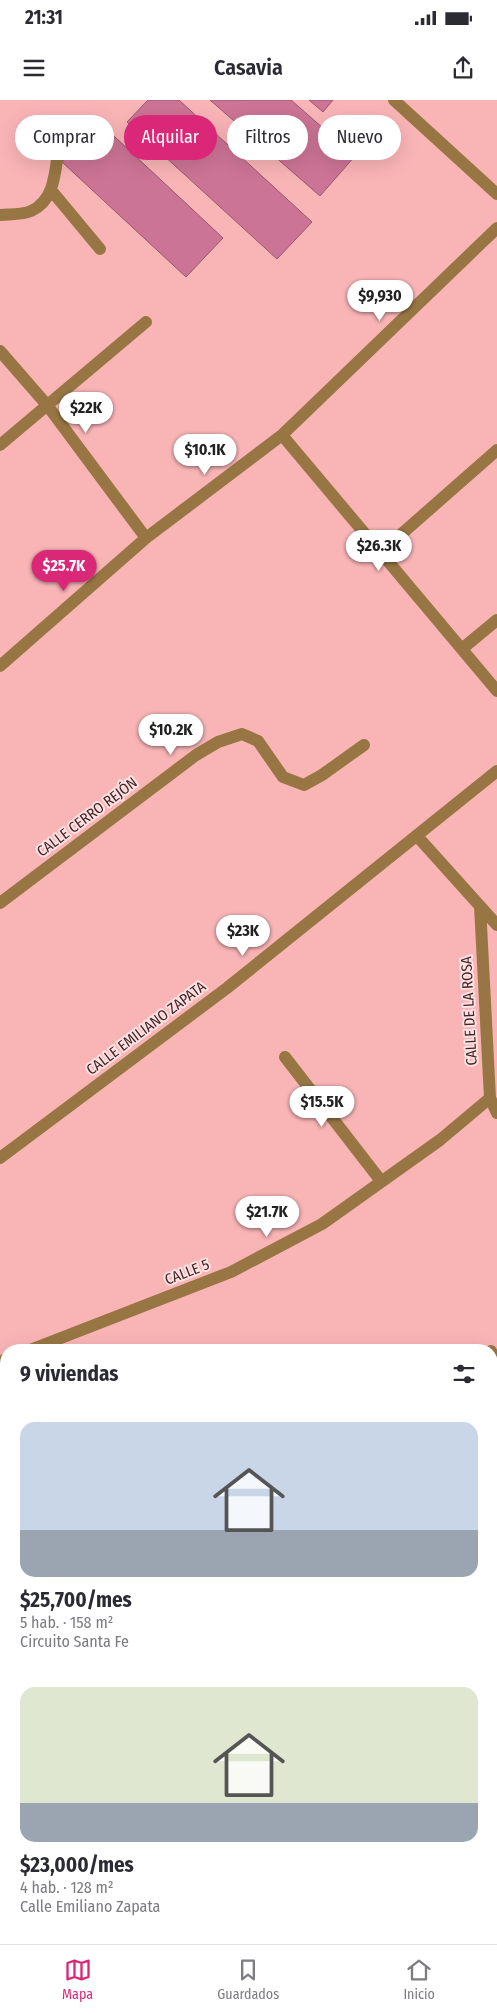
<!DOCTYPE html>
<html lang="es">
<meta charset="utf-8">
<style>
:root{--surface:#fff;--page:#f2f2f3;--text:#2b2b33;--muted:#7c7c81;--line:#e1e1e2;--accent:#db2777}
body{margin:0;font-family:"Fira Sans Condensed",sans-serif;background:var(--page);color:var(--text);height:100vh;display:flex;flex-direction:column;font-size:19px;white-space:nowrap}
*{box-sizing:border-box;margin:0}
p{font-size:16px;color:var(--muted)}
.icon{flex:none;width:28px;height:28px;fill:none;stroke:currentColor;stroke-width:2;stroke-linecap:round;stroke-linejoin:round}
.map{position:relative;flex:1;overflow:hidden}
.side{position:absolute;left:0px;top:1244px;width:498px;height:601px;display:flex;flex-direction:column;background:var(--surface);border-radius:20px 20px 0 0;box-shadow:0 5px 20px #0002}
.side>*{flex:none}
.guide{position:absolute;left:15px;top:15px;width:468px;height:45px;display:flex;gap:10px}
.price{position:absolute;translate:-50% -42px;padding:0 11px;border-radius:18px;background:#fff;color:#222;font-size:16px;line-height:32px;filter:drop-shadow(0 1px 2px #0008)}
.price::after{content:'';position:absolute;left:50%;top:30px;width:15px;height:11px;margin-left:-8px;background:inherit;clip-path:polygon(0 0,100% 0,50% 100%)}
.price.selected{background:var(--accent);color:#fff}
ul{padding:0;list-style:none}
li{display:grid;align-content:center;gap:10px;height:265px;padding:0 20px}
li span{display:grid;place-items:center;height:155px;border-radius:15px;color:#555}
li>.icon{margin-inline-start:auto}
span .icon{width:90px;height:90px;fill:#fffc;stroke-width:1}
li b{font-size:21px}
h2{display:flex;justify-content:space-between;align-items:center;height:60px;padding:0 20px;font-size:21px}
.chip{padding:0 18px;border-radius:22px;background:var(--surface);box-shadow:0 5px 20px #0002;font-size:18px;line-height:45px}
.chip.selected{background:var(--accent);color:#fff}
.status{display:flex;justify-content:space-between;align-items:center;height:35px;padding:0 25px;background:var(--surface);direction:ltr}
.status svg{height:14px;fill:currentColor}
header{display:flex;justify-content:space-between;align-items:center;height:65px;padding:0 20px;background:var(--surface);font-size:22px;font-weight:600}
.tab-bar{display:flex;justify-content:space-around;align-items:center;height:70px;border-top:1px solid var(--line);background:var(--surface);font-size:14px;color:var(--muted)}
.tab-bar a{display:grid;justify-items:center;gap:2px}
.tab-bar .selected{color:var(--accent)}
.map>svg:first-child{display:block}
.building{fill:#cc7495;stroke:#945a6f}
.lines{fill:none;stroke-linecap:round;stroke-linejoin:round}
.minor{stroke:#977643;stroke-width:12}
.labels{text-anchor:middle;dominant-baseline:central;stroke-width:4;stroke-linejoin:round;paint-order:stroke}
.street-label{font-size:15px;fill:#412627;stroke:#ffe1e1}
</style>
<div class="status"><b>21:31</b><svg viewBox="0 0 49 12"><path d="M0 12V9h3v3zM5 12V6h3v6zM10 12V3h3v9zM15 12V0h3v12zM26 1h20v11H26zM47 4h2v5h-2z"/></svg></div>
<header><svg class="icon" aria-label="menu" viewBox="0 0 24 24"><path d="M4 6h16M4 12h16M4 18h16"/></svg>Casavia<svg class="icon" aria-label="share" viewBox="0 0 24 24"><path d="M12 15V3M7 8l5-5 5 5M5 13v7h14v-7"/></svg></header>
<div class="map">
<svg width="497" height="1844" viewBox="0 0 497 1844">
<rect width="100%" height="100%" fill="#f9b4b6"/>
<path class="building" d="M 148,0 L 179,0 L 312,122 L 277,159 L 127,22 Z
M 210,0 L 291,0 L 355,56 L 320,96 Z
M 309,0 L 333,0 L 323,12 Z
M 99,22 L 223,138 L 186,177 L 62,62 Z"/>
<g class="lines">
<path class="minor" d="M 394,0 L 497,94
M 51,90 L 100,149
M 0,115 C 9,114 23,115 31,111 C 56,100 55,69 59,46
M 0,251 L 47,305 L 146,438
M 282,335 L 497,591
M 0,345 L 146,222
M 381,452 L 497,350
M 463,548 L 497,520
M 0,566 L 146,438 L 282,335 L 497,128
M 417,736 L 497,825
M 0,803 L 196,655 L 218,642 L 242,634 L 258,641 L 283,677 L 304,685 L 322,675 L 364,645
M 480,806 L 490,998 L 497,1013
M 285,957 L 381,1081
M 0,1058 L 227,888 L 497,671
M 30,1250 L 231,1172 L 322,1124 L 440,1040 L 490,998
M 491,1251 L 497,1265
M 0,1262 L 6,1259
M 491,1440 L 497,1437
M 0,1444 L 6,1443
M 0,1496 L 6,1511
M 491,1652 L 497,1648
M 138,1839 L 140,1844"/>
</g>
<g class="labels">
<g class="street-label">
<text transform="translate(87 717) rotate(-37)">CALLE CERRO REJÓN</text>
<text transform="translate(469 911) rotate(-93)">CALLE DE LA ROSA</text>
<text transform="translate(146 928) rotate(-37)">CALLE EMILIANO ZAPATA</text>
<text transform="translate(187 1172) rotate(-21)">CALLE 5</text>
</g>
</g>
</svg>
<b class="price" style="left:380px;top:222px">$9,930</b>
<b class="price" style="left:86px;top:334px">$22K</b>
<b class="price" style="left:205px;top:376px">$10.1K</b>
<b class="price" style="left:379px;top:472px">$26.3K</b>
<b class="price selected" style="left:64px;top:492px">$25.7K</b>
<b class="price" style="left:171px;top:656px">$10.2K</b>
<b class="price" style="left:243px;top:857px">$23K</b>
<b class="price" style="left:322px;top:1028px">$15.5K</b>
<b class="price" style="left:267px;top:1138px">$21.7K</b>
<div class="guide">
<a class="chip">Comprar</a>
<a class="chip selected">Alquilar</a>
<a class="chip">Filtros</a>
<a class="chip">Nuevo</a>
</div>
<section class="side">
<h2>9 viviendas<svg class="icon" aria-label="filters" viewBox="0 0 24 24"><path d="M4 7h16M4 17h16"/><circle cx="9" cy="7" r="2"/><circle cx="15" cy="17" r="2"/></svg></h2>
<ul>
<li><span style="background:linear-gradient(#c9d6e8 70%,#9aa5b1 0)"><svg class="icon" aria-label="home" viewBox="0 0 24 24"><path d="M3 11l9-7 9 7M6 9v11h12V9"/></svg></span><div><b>$25,700/mes</b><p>5 hab. · 158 m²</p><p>Circuito Santa Fe</p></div></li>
<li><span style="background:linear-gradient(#dfe7d0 75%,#9aa5b1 0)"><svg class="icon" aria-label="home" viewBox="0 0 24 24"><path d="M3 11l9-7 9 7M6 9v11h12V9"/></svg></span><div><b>$23,000/mes</b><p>4 hab. · 128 m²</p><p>Calle Emiliano Zapata</p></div></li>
</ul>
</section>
</div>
<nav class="tab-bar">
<a class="selected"><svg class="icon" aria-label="map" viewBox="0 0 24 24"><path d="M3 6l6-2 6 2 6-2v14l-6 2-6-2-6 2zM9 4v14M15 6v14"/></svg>Mapa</a>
<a><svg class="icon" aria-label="saved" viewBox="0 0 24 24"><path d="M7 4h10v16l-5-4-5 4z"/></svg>Guardados</a>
<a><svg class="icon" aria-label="home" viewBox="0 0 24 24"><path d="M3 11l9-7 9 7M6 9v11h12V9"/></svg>Inicio</a>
</nav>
